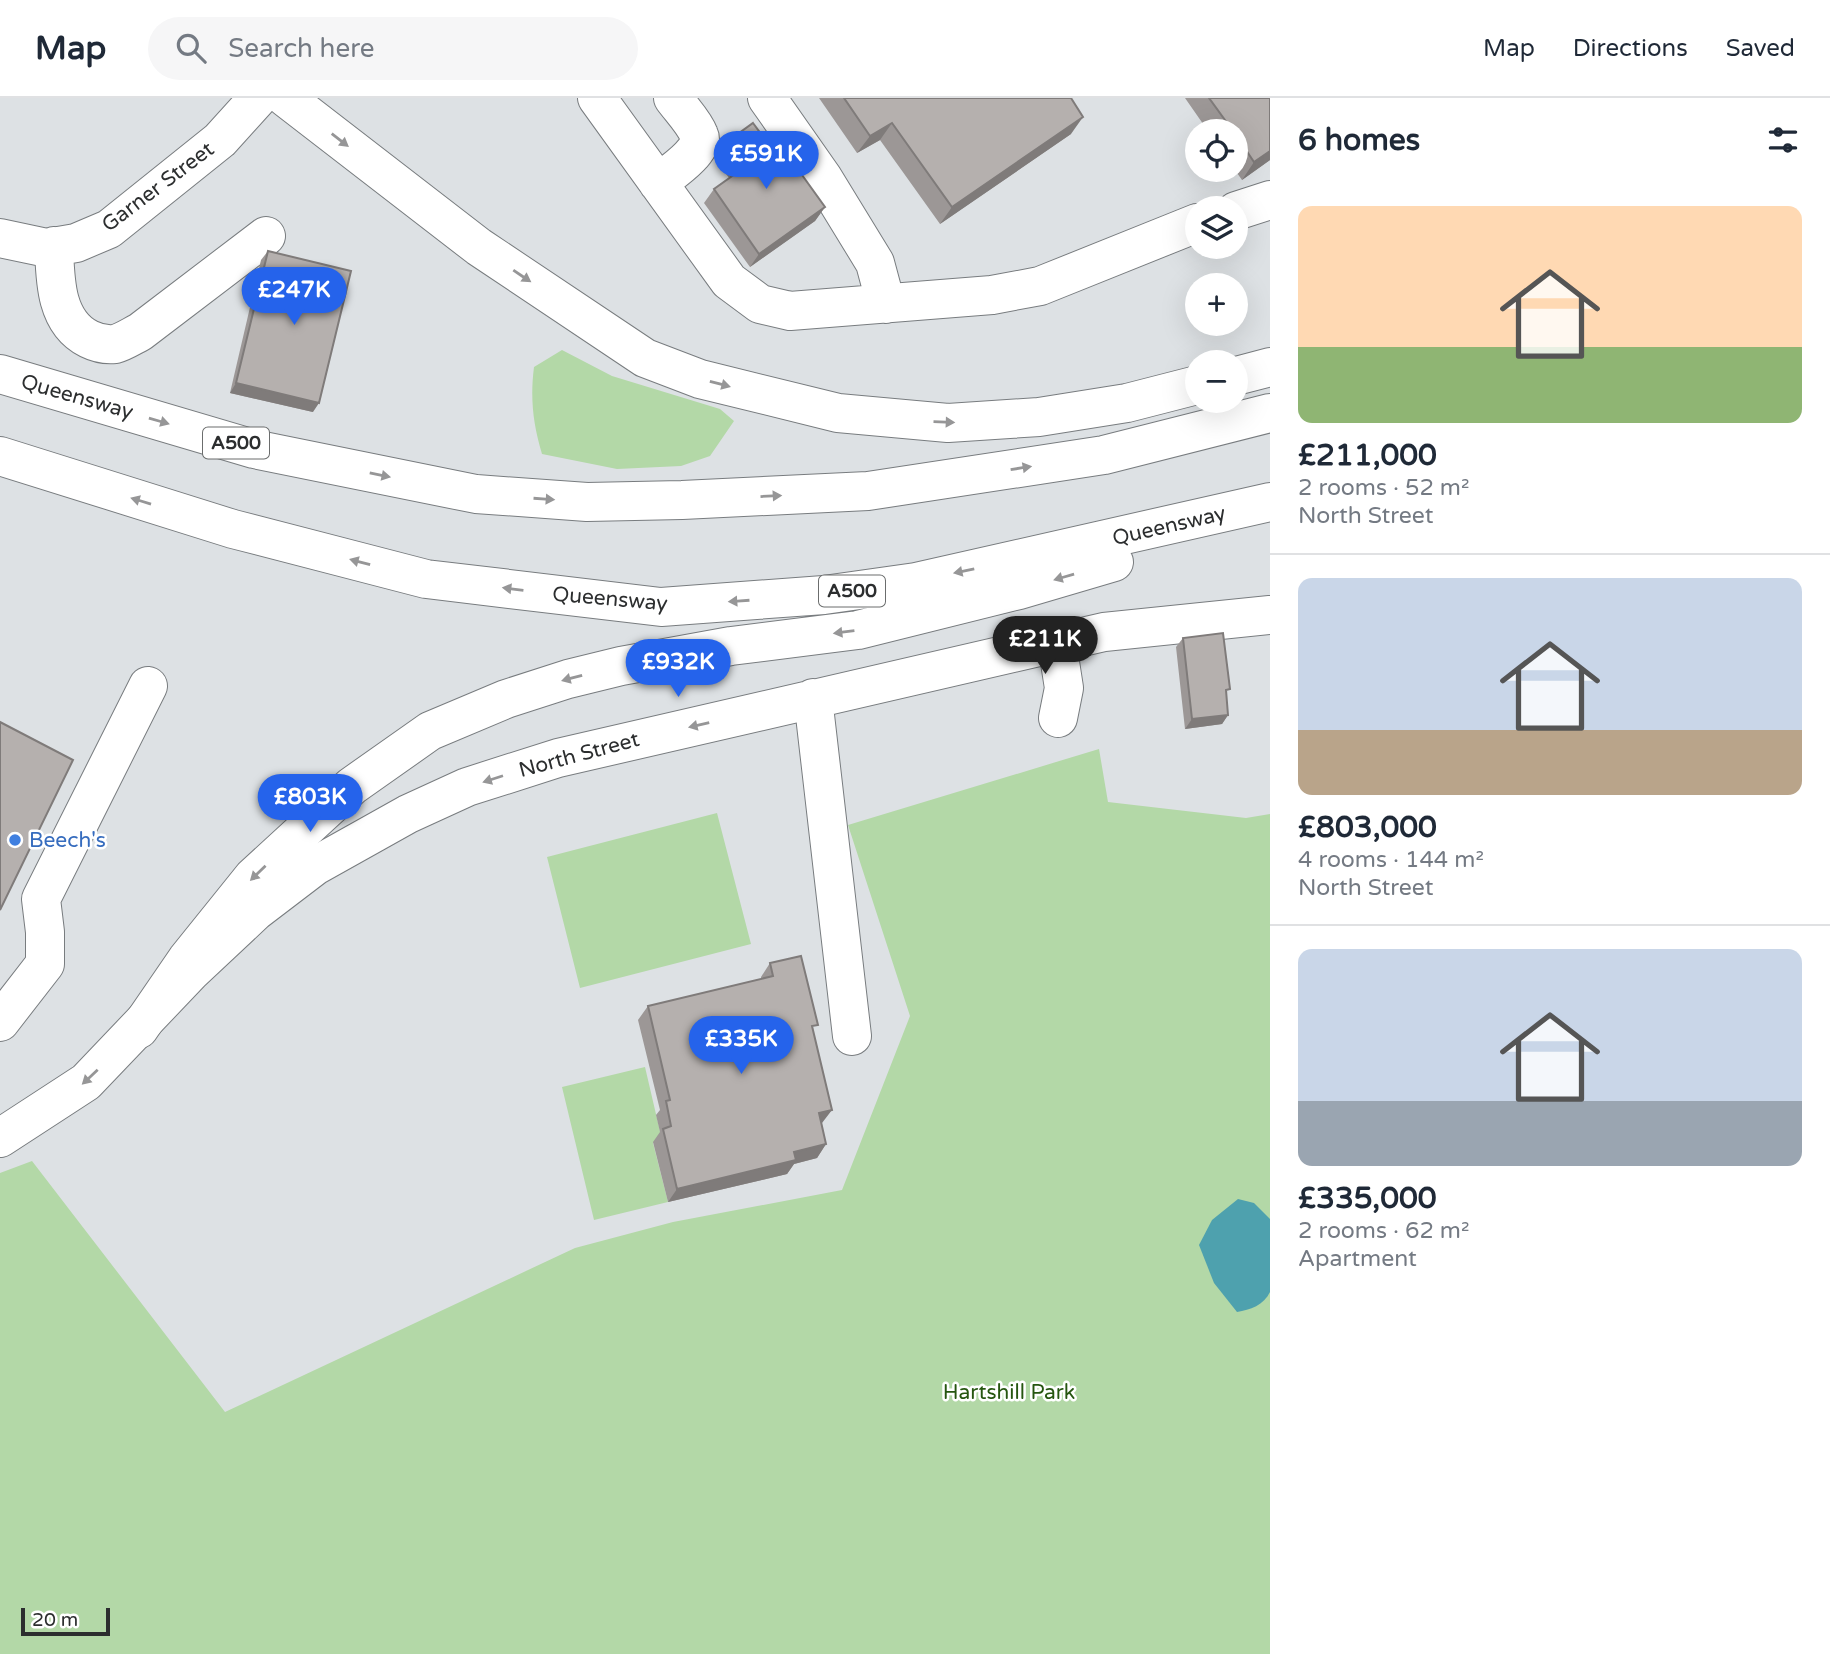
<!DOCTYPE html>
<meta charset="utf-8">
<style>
:root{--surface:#fff;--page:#f6f6f7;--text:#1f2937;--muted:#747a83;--line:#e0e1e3;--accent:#2563eb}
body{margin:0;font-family:"Varela Round",sans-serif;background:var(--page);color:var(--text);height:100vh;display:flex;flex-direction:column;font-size:26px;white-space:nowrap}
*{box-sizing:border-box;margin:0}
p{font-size:23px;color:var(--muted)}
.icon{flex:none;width:38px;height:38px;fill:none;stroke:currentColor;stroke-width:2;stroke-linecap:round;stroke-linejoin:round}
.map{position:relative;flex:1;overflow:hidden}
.drawer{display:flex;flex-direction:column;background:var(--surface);width:560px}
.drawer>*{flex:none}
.tools{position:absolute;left:1185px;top:21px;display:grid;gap:14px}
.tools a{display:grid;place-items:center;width:63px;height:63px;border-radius:50%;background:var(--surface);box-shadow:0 7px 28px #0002;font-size:35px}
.scale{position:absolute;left:21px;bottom:18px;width:89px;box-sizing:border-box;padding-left:7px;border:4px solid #2c2e2f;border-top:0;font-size:19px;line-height:24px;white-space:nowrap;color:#2c2e2f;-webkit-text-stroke:5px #fff;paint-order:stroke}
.price{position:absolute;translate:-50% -60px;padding:0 16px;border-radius:24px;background:var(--accent);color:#fff;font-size:23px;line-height:46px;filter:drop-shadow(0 2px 4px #0008)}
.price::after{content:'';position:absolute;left:50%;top:42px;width:21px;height:16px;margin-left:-10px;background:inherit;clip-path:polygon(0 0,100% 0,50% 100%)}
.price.active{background:#222;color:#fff}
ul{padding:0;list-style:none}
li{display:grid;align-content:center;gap:14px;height:371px;padding:0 28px}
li+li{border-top:2px solid var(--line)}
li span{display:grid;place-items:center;height:217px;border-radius:14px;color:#555}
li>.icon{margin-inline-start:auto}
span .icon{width:126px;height:126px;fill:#fffc;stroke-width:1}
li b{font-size:30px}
h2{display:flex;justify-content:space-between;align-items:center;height:84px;padding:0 28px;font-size:30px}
header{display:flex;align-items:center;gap:42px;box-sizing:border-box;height:98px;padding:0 35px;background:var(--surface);border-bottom:2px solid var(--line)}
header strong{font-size:33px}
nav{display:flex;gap:38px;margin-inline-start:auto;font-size:24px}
.search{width:490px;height:63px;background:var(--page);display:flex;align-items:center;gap:18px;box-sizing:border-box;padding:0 24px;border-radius:38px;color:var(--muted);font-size:26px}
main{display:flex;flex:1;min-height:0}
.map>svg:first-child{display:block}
.green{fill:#b3d8a7}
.water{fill:#4ea1ae}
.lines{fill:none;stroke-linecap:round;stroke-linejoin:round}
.minor-casing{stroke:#787c7f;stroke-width:40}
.highway-casing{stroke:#787c7f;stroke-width:40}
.minor{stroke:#fff;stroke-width:38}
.highway{stroke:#fff;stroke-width:38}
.wall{fill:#9c9796}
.shaded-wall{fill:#7f7b7a}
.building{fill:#b5b0ae;stroke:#7f7b7a;stroke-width:2}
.oneway{fill:#969697}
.shop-dot{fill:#3f7fe0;stroke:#fff;stroke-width:2.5}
.labels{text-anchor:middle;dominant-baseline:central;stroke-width:5;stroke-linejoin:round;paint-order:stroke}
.shield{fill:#fff;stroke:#6b6d6d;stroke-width:2}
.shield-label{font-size:19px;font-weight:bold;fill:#2c2e2f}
.street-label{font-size:21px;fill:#2c2e2f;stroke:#fff}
.shop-label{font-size:21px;fill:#366cbe;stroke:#fff;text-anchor:start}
.park-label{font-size:21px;fill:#265610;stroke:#fff}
</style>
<header>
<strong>Map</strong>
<div class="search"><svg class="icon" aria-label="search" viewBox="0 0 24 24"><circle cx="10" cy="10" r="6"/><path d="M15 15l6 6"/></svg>Search here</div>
<nav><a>Map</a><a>Directions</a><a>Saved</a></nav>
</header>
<main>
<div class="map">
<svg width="1270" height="1556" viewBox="0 0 1270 1556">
<rect width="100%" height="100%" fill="#dde1e4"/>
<path class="green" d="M 562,252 L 612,278 L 720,311 L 734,323 L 710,358 L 681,368 L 617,371 L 542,356 C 533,326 530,300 534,269 Z
M 1099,651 L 1108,704 L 1246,720 L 1270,716 L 1270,1556 L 0,1556 L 0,1075 L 32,1063 L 225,1314 L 575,1150 L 673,1124 L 842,1092 L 910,918 L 848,727 Z
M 717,715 L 751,846 L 580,890 L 547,759 Z
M 645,969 L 662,1042 L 653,1045 L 668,1104 L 594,1122 L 562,989 Z"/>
<path class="water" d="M 1238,1101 L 1254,1105 L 1270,1121 L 1270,1194 C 1264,1207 1250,1212 1237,1214 L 1214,1185 L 1199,1147 L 1212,1122 Z"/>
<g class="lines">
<g class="minor-casing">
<path id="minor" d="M 597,0 L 729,183 L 760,206 L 790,213 L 992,197 L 1040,188 L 1197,125
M 767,0 L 823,80 L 875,165 L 886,206
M 658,85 C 669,76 706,52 699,37 C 694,24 681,11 673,0
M 1236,113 L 1270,102
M 0,140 L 47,150 L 76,145 L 109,131 L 220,42 L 258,0
M 54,148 C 55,181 55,224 89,241 C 97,245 105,247 115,246 C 123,244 132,238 140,234 L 266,138
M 1057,545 L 1064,590 L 1058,620
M 813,600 L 852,938
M 0,924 L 45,866 L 45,834 L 41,801 L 148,588
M 0,1040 L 86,984 L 191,874 L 256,813 L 315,768 L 408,716 L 467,689 L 558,660 L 1104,534 L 1270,517"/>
</g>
<g class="highway-casing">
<path id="highway" d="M 286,0 L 479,149 L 645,260 L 700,281 L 838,315 L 948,325 L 1039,319 L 1127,305 L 1197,287
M 0,276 L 254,351 L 476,396 L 587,404 L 682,402 L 868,393 L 1104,357 L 1270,315
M 1236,278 L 1270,269
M 0,358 L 233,431 L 426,481 L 661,509 L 824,497 L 916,484 L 1270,404
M 139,931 L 187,861 L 253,779 L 352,688 L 430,633 L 506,601 L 568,581 L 621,568 L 731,548 L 858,532 L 1019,492 L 1114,464"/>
</g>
<use href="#minor" class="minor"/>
<use href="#highway" class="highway"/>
</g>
<path class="wall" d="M 819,0 L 1071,0 L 1071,36 L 940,126 L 880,42 L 857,55 Z
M 1185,0 L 1270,0 L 1270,62 L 1242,82 L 1235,72 L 1236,33 L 1208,33 Z
M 724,46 L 772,51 L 825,109 L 815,123 L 750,169 L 704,105 L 714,91 L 729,80 L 715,60 Z
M 268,153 L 313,314 L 230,295 L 261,162 Z
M 1183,540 L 1226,596 L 1228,617 L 1222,626 L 1185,631 L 1176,549 Z
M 770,865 L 813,934 L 822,1025 L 821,1026 L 826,1046 L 817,1060 L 794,1066 L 787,1076 L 668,1104 L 653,1044 L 660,1034 L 656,1017 L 660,1012 L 638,922 L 648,908 L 761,881 L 761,879 Z"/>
<path class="shaded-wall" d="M 1083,19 L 1071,36 L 940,126 L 952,109 Z
M 892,25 L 880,42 L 857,55 L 870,38 Z
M 1270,53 L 1270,62 L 1242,82 L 1254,64 Z
M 825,109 L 815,123 L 750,169 L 759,156 Z
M 236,285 L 319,305 L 313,314 L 230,295 Z
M 1228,617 L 1222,626 L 1185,631 L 1192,621 Z
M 832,1012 L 822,1025 L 809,1029 L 819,1015 Z
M 826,1046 L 817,1060 L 794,1066 L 787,1076 L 668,1104 L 677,1091 L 794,1054 Z"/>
<path class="building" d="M 844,0 L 1071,0 L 1083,19 L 952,109 L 892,25 L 870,38 Z
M 1209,0 L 1270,0 L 1270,53 L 1254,64 L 1236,37 L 1236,33 L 1233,33 Z
M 753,25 L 772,51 L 779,45 L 825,109 L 759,156 L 714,91 L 742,71 L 724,46 Z
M 268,153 L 351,173 L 319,305 L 236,285 Z
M 1223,535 L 1230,591 L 1226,592 L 1228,617 L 1192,621 L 1183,540 Z
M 0,624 L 73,662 L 0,812 Z
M 801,858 L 818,927 L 812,928 L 832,1012 L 819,1015 L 826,1046 L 794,1054 L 796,1062 L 677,1091 L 663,1031 L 671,1028 L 666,1003 L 670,1002 L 648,908 L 773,878 L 770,865 Z"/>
<defs><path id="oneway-solid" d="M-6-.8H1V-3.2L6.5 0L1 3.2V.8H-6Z" transform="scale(1.75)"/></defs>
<g class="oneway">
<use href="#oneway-solid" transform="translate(340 42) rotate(38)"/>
<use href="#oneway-solid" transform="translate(522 178) rotate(34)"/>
<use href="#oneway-solid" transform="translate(720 286) rotate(15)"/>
<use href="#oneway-solid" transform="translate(159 323) rotate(16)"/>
<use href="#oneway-solid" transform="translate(944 324) rotate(2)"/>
<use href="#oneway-solid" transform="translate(1021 370) rotate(-9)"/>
<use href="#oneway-solid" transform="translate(380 377) rotate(12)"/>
<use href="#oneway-solid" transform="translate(771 398) rotate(-3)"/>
<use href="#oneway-solid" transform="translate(544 401) rotate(4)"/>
<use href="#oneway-solid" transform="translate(141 403) rotate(-163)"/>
<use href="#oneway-solid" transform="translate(360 464) rotate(-165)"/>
<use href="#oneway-solid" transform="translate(964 473) rotate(168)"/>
<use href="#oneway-solid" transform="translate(1064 479) rotate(164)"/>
<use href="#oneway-solid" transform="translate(513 491) rotate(-173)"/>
<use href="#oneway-solid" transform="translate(739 503) rotate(176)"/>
<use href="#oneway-solid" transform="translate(844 534) rotate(173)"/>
<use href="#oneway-solid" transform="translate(572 580) rotate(165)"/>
<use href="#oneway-solid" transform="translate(699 627) rotate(167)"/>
<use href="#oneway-solid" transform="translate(493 681) rotate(162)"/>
<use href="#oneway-solid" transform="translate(258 775) rotate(136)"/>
<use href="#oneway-solid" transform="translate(90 979) rotate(137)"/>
</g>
<circle class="shop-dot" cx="15" cy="742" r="7"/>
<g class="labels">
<g class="shield">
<rect x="203" y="329.5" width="66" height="31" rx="5"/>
<rect x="819" y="477.5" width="66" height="31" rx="5"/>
</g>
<g class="shield-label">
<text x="236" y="345">A500</text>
<text x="852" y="493">A500</text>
</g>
<g class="street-label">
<text transform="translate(158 89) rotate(-37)">Garner Street</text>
<text transform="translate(77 299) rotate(16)">Queensway</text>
<text transform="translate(1169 428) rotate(-13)">Queensway</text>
<text transform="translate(610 501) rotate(5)">Queensway</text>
<text transform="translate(579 657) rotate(-15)">North Street</text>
</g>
<g class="shop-label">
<text x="29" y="742">Beech's</text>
</g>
<g class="park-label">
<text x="1009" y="1294">Hartshill Park</text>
</g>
</g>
</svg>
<div class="tools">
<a><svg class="icon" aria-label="locate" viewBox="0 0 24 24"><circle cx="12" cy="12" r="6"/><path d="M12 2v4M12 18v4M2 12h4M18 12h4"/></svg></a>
<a><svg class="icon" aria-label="layers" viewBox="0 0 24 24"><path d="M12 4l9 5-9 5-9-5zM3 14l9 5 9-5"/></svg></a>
<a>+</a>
<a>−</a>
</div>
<div class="scale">20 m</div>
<b class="price" style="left:766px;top:93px">£591K</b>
<b class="price" style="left:294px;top:229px">£247K</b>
<b class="price active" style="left:1045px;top:578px">£211K</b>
<b class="price" style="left:678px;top:601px">£932K</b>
<b class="price" style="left:310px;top:736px">£803K</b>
<b class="price" style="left:741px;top:978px">£335K</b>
</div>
<section class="drawer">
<h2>6 homes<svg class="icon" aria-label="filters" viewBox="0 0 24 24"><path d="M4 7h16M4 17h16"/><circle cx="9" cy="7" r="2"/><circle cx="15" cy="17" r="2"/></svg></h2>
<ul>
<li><span style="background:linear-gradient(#ffd9b3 65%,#8fb573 0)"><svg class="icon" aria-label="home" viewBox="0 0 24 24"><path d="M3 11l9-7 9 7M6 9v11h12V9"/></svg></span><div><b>£211,000</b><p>2 rooms · 52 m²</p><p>North Street</p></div></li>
<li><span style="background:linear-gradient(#c9d6e8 70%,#b9a48a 0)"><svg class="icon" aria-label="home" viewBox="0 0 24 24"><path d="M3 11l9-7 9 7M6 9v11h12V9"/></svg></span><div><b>£803,000</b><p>4 rooms · 144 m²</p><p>North Street</p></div></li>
<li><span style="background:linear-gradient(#c9d6e8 70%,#9aa5b1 0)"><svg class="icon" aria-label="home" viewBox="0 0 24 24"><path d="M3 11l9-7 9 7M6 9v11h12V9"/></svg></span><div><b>£335,000</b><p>2 rooms · 62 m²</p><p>Apartment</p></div></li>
</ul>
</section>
</main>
